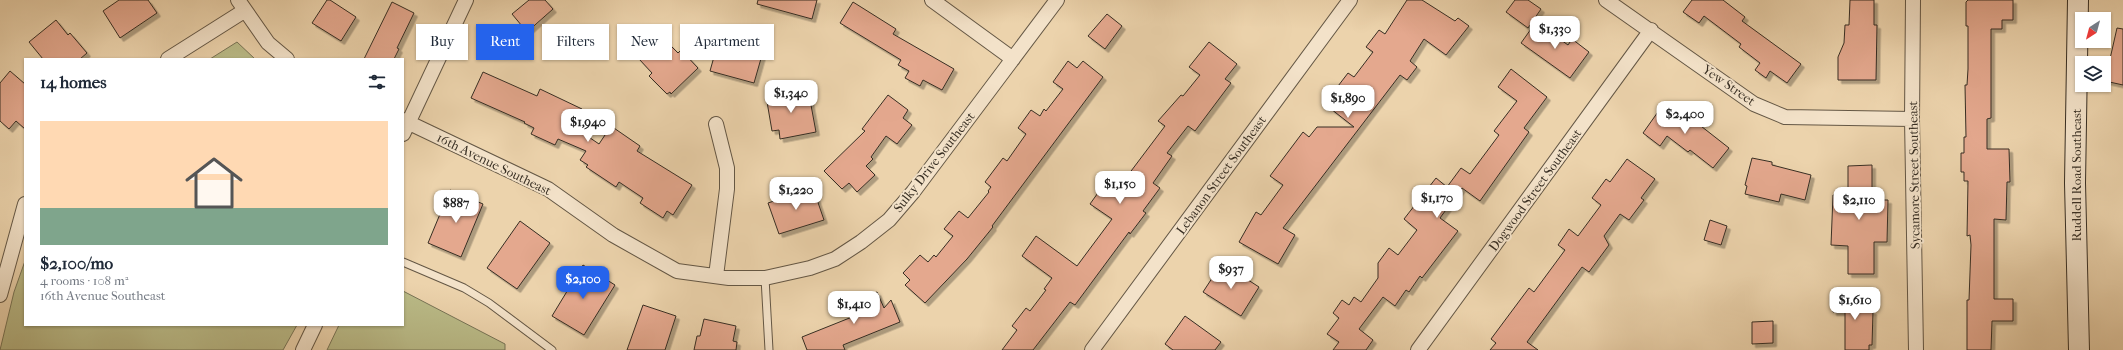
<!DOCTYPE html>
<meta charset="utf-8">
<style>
:root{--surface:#fff;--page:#f6f6f7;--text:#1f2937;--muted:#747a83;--accent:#2563eb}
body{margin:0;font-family:"IM FELL French Canon",serif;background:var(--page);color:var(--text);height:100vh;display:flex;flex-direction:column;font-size:15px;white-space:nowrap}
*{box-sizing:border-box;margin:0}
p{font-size:13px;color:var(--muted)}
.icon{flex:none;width:22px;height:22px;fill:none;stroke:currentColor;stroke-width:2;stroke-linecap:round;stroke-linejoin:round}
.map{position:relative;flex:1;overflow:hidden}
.sheet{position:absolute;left:24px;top:58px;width:380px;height:268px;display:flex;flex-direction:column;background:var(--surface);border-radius:0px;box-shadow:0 1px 3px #0004}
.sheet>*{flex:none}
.banner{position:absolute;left:416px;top:24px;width:380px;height:36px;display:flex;gap:8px}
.needle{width:26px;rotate:216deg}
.controls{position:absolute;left:2075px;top:12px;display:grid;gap:8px}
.controls a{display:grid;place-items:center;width:36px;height:36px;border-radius:0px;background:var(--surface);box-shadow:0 1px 3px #0004;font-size:20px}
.price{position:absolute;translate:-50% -34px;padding:0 9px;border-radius:8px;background:#fff;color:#222;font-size:13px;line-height:26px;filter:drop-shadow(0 1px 2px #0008)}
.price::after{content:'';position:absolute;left:50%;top:24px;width:12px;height:9px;margin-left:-6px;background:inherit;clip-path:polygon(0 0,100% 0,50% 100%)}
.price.current{background:var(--accent);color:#fff}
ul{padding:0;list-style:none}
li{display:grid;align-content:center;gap:8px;height:212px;padding:0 16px}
li span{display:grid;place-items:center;height:124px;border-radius:0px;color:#555}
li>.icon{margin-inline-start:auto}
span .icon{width:72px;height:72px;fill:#fffc;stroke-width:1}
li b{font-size:17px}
h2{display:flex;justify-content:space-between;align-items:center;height:48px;padding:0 16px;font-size:17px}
.pill{padding:0 14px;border-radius:0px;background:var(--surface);box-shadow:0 1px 3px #0004;font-size:14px;line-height:36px}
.pill.current{background:var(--accent);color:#fff}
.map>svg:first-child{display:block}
.green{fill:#babb88;stroke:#787456}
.building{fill:#e4a88e;stroke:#372e23;filter:url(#shadow)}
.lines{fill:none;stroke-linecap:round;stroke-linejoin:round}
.lane-casing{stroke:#645745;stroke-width:9}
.street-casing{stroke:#645745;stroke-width:16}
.secondary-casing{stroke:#372e23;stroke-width:22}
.lane{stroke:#f3e2c9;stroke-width:7}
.street{stroke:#f3e2c9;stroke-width:14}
.secondary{stroke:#f3e2c9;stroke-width:20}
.labels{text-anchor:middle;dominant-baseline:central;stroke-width:4;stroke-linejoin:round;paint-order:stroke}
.street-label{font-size:13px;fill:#372e23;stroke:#f3e2c9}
</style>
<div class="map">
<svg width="2123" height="350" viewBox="0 0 2123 350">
<defs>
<filter id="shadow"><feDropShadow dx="3.5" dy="3.5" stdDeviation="0" flood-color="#0004"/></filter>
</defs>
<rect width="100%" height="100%" fill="#ecd3ac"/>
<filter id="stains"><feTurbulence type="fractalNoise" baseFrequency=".005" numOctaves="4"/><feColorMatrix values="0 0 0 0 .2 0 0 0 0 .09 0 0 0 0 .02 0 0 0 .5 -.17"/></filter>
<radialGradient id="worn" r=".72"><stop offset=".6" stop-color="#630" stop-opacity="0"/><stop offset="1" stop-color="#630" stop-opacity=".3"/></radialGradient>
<path class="green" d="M 237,42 L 255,59 L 210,59 Z
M 25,261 L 25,325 L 297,325 L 283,350 L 0,350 L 14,292 Z
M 403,291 L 505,344 L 505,350 L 327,350 L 339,325 L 403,325 Z"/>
<path class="building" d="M 119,0 L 148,0 L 157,13 L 120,38 L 103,11 Z
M 327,0 L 330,0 L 356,17 L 341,41 L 312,23 Z
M 529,0 L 545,0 L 553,9 L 527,32 L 512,14 Z
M 758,0 L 817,0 L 812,19 L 757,4 Z
M 1407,0 L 1422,0 L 1455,21 L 1458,18 L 1469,26 L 1446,55 L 1424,39 L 1410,61 L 1417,67 L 1407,80 L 1400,75 L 1283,228 L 1295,235 L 1278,264 L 1239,242 L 1256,212 L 1261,215 L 1283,185 L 1270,176 L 1303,132 L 1309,137 L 1317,127 L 1354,127 L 1331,109 L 1342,95 L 1335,90 L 1348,73 L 1354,77 L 1373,52 L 1366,47 L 1379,30 L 1385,34 Z
M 1515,0 L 1528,0 L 1541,9 L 1528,28 L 1506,12 Z
M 1692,0 L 1723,0 L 1745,17 L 1742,21 L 1801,64 L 1787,83 L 1770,71 L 1766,78 L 1755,70 L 1760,63 L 1739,47 L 1741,44 L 1704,16 L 1699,23 L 1683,12 Z
M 1850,0 L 1874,0 L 1874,25 L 1877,25 L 1876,80 L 1838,80 L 1838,57 L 1844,43 L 1845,25 L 1849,25 Z
M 1968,0 L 2013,0 L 2013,20 L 2002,20 L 2002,29 L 1991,29 L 1991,118 L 1987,119 L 1987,149 L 2009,149 L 2010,182 L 2007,182 L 2006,220 L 1994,219 L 1994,299 L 2013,299 L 2013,321 L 1992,321 L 1991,350 L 1967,350 L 1967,300 L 1969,300 L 1971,245 L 1970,235 L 1967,236 L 1968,181 L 1964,181 L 1964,172 L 1961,172 L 1961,153 L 1964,153 L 1964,137 L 1966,137 L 1965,85 L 1967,85 L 1968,69 L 1968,26 L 1966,26 L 1966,2 Z
M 392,2 L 414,13 L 397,48 L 399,49 L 394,59 L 364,59 Z
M 853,2 L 896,29 L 893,34 L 954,69 L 942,90 L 923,80 L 920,86 L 905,78 L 909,71 L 898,65 L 901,60 L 840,23 Z
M 1107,14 L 1122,26 L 1105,49 L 1088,36 Z
M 56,20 L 68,35 L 70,33 L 87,53 L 80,59 L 43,59 L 29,42 Z
M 1536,22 L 1568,45 L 1572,39 L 1589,52 L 1570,78 L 1521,43 Z
M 2117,28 L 2123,29 L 2123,85 L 2105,81 Z
M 726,36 L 756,43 L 753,53 L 762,55 L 754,83 L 710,71 L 717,46 L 723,48 Z
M 662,37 L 678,53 L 681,50 L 698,68 L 671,94 L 670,92 L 667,94 L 649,76 L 652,73 L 639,59 Z
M 1209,42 L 1237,64 L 1225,79 L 1231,83 L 1195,131 L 1188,126 L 1167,153 L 1172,156 L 1153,183 L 1160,188 L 1143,211 L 1146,213 L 1130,234 L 1129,232 L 1075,305 L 1070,302 L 1033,350 L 1002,350 L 1017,330 L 1012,326 L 1026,308 L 1030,311 L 1046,290 L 1044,289 L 1052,278 L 1022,256 L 1036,236 L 1077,266 L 1112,219 L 1090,204 L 1105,183 L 1116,191 L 1165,126 L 1158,121 L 1181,95 L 1183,96 L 1200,75 L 1189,67 Z
M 1068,61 L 1077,68 L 1083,61 L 1103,77 L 992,226 L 993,227 L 967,259 L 925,303 L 905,285 L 910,280 L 903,273 L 920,255 L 928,262 L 934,255 L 936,257 L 953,236 L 944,229 L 959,211 L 968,218 L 989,192 L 988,191 L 991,187 L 985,182 L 1003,158 L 1007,161 L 1026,134 L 1018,128 L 1031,110 L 1040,116 L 1044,109 L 1046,111 L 1063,89 L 1053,82 Z
M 1511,69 L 1547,97 L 1524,128 L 1529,132 L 1480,201 L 1462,188 L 1440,218 L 1458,231 L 1422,278 L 1420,276 L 1409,292 L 1406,290 L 1395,306 L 1383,297 L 1359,329 L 1373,340 L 1366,350 L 1333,350 L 1339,342 L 1327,334 L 1339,318 L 1333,313 L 1342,300 L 1349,305 L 1354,297 L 1361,302 L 1378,278 L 1378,263 L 1389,248 L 1398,255 L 1417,230 L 1404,219 L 1436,178 L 1447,187 L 1461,168 L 1470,174 L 1499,135 L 1494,131 L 1517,101 L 1498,87 Z
M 10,71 L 25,84 L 25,129 L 16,121 L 9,129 L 0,121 L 0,83 Z
M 483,72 L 537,96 L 540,89 L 582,109 L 574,127 L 599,144 L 611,126 L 640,146 L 637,151 L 692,185 L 673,215 L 667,211 L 663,218 L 640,203 L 643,198 L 619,182 L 616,187 L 586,167 L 588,165 L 580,160 L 586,151 L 558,139 L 555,145 L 531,134 L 534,128 L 524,123 L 525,122 L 471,98 Z
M 808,89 L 816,132 L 780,139 L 779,130 L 772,131 L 766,96 L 794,91 L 792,99 L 797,91 Z
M 888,95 L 908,110 L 903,118 L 912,125 L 897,144 L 886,136 L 871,157 L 873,159 L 866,166 L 875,175 L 857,192 L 849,183 L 842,189 L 824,171 L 865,131 L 862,129 Z
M 1665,102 L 1682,114 L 1683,112 L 1729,148 L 1713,168 L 1690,150 L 1688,152 L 1667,136 L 1660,146 L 1643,133 Z
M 1752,158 L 1772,162 L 1772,165 L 1811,175 L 1805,200 L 1781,194 L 1779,202 L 1745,194 L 1747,186 L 1745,185 Z
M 1627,159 L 1655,179 L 1641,198 L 1644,200 L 1629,220 L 1620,214 L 1604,236 L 1609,245 L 1589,272 L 1582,267 L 1527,342 L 1538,350 L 1490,350 L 1496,343 L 1491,339 L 1529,288 L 1534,292 L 1565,250 L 1558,245 L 1569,229 L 1578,236 L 1601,205 L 1592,198 L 1606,179 L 1610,182 Z
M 1872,165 L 1872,200 L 1888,200 L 1887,242 L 1874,242 L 1874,274 L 1848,274 L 1848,246 L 1831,245 L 1833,195 L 1848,195 L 1848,166 Z
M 813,188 L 824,220 L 779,234 L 768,203 Z
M 450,190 L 483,204 L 461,257 L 428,243 Z
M 1710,220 L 1727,226 L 1721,245 L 1704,240 Z
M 520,221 L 550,243 L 517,289 L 487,268 Z
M 1222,263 L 1259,287 L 1241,316 L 1203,292 Z
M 583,265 L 615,285 L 584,335 L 552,316 Z
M 877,292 L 884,308 L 891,300 L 900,322 L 843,345 L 845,350 L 807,350 L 802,337 L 852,317 L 851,314 L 859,311 L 855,300 Z
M 1833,293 L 1859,293 L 1859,310 L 1873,311 L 1872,345 L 1869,345 L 1869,350 L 1845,350 L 1845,312 L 1833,312 Z
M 643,305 L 676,316 L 665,350 L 627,350 Z
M 1185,316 L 1221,342 L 1215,350 L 1173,350 L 1165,344 Z
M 704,319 L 736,326 L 733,341 L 737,342 L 736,350 L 694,350 L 697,336 L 700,336 Z
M 1773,321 L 1773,343 L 1752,344 L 1752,322 Z"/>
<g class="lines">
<g class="lane-casing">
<path id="lane" d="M 403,262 L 464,288 L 489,303 L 552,350
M 765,278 L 769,350"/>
</g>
<g class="street-casing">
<path id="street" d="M 238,0 L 268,43 L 287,59
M 932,0 L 1013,59
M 1606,0 L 1754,104 L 1785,117 L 1912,119
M 1913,0 L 1912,119 L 1916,350
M 168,59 L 244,11
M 403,120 L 548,189 L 613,235 L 677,271 L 729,278 L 765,278 L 810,268 L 835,259 L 861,242 L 889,220 L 913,192 L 1057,0
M 716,124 L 727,168 L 727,189 L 716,276
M 403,134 L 466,0
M 0,295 L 25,204
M 303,350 L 315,325
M 1092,350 L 1350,0
M 1418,350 L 1651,30"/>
</g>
<g class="secondary-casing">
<path id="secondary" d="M 2078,0 L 2075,183 L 2079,350"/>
</g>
<use href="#lane" class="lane"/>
<use href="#street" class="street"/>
<use href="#secondary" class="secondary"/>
</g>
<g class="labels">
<g class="street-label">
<text transform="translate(1729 85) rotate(35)">Yew Street</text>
<text transform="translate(934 162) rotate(-52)">Sulky Drive Southeast</text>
<text transform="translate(494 164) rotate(26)">16th Avenue Southeast</text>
<text transform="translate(1221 175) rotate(-54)">Lebanon Street Southeast</text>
<text transform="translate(1914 175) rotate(-91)">Sycamore Street Southeast</text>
<text transform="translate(2076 175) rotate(-90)">Ruddell Road Southeast</text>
<text transform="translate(1535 190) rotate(-54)">Dogwood Street Southeast</text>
</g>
</g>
<rect width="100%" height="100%" filter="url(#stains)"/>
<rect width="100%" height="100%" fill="url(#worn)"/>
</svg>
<div class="controls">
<a><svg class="needle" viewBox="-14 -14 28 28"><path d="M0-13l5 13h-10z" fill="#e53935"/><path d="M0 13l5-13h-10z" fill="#747a83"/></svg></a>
<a><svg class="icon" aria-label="layers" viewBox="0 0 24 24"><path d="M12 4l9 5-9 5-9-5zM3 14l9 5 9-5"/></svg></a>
</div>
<b class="price" style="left:1555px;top:50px">$1,330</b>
<b class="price" style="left:791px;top:114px">$1,340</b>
<b class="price" style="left:1348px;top:119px">$1,890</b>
<b class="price" style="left:1685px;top:135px">$2,400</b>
<b class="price" style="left:588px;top:143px">$1,940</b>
<b class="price" style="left:1120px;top:205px">$1,150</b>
<b class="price" style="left:796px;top:211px">$1,220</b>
<b class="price" style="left:1437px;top:219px">$1,170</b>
<b class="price" style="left:1859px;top:221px">$2,110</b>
<b class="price" style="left:456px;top:224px">$887</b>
<b class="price" style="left:1231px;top:290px">$937</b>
<b class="price current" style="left:583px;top:300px">$2,100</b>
<b class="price" style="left:1855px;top:321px">$1,610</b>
<b class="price" style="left:854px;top:325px">$1,410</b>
<div class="banner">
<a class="pill">Buy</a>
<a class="pill current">Rent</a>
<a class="pill">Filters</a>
<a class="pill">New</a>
<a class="pill">Apartment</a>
</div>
<section class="sheet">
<h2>14 homes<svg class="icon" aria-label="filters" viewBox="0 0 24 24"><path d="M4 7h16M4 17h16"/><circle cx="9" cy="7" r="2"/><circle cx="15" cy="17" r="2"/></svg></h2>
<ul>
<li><span style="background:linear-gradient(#ffd9b3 70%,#7fa58c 0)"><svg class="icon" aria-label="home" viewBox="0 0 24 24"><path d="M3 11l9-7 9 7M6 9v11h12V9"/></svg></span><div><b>$2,100/mo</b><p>4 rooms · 108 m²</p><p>16th Avenue Southeast</p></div></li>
</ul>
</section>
</div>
